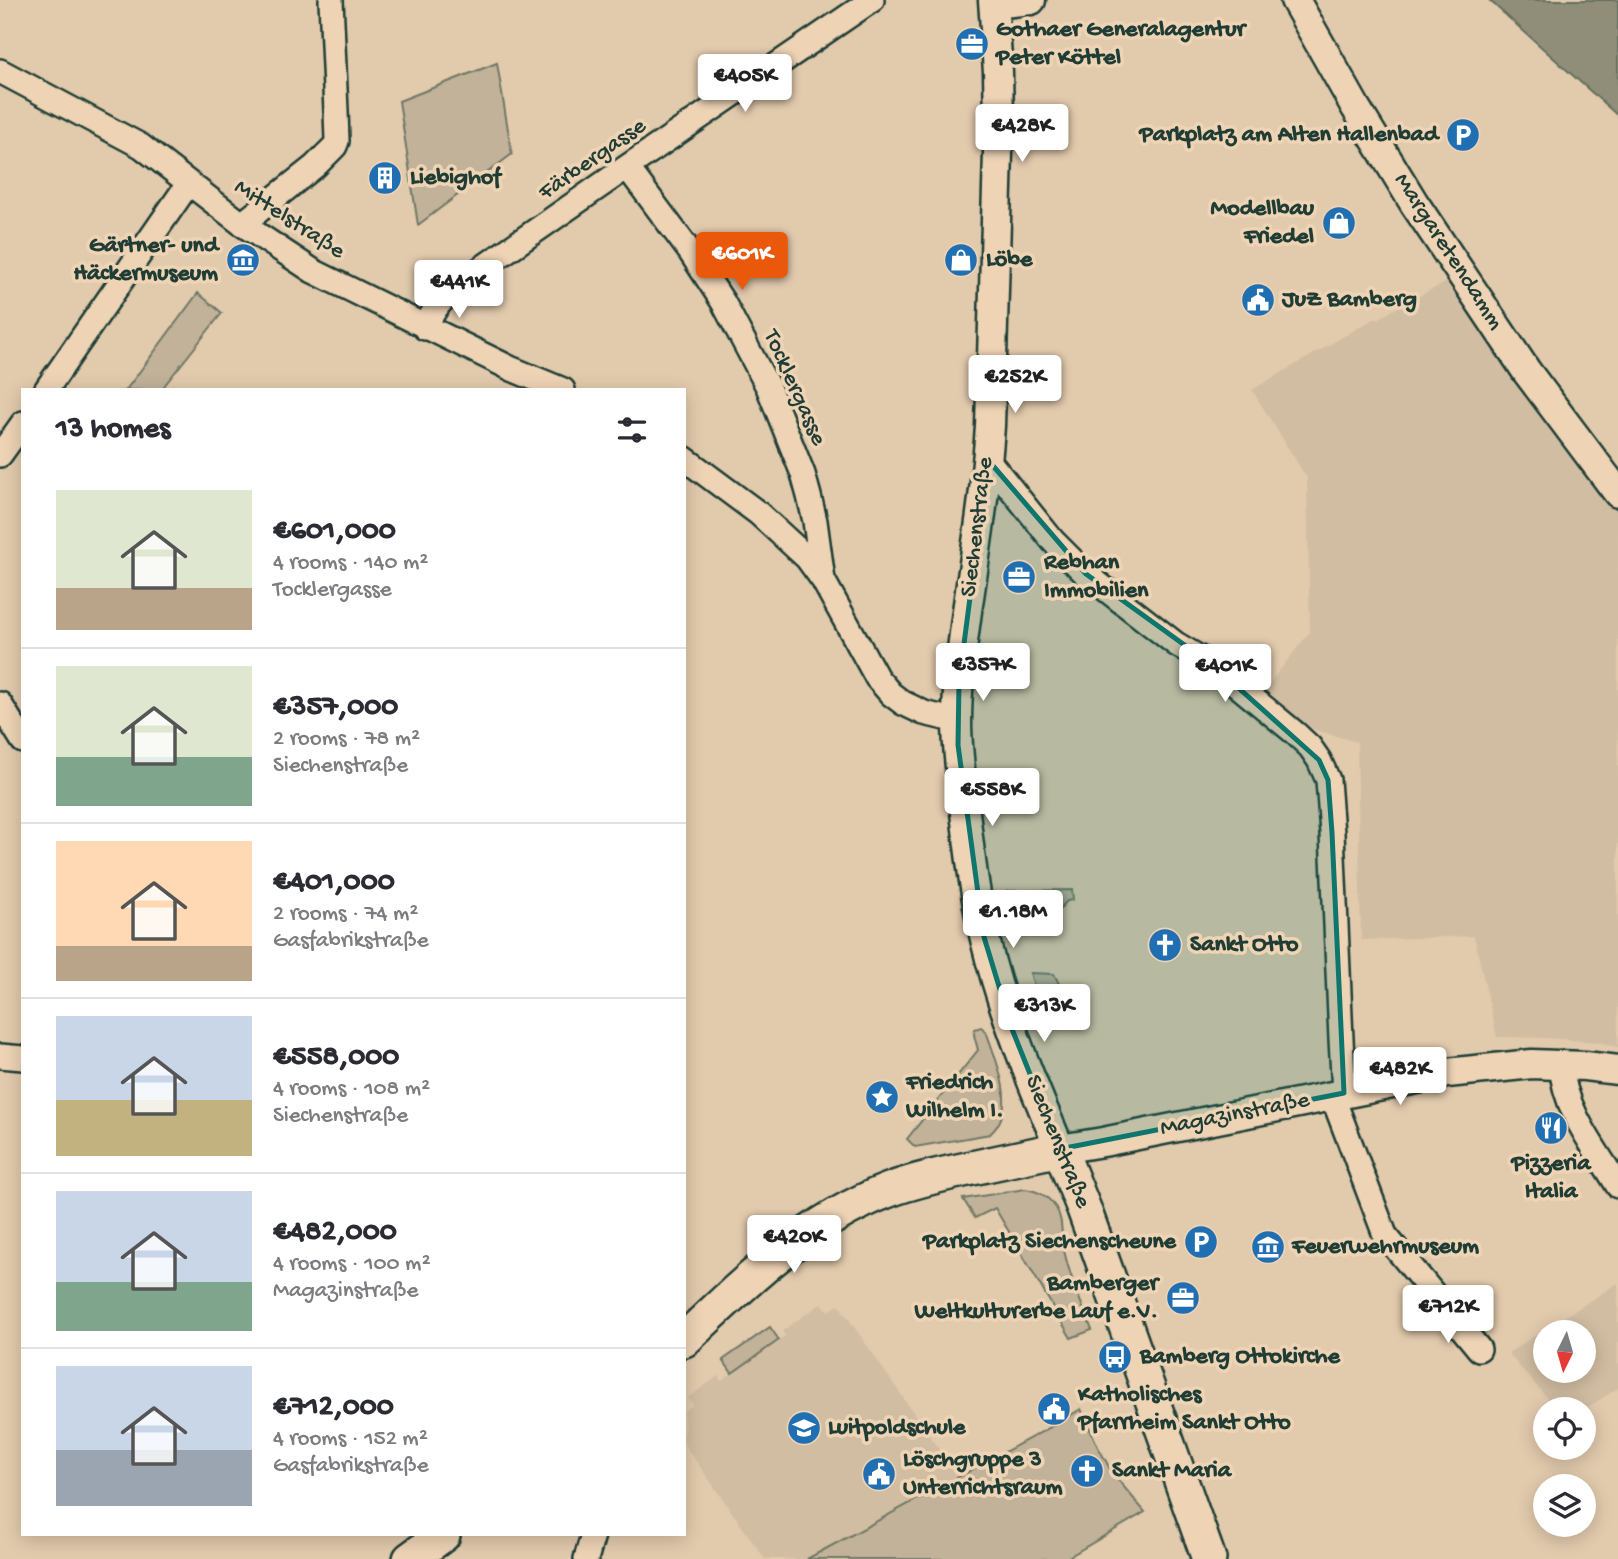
<!DOCTYPE html>
<meta charset="utf-8">
<style>
:root{--surface:#fff;--page:#f7f7f7;--text:#2b2b33;--muted:#7c7c81;--line:#e1e1e2;--accent:#ea580c}
body{margin:0;font-family:"Gochi Hand",sans-serif;background:var(--page);color:var(--text);height:100vh;display:flex;flex-direction:column;font-size:26px;white-space:nowrap}
*{box-sizing:border-box;margin:0}
p{font-size:23px;color:var(--muted)}
.icon{flex:none;width:38px;height:38px;fill:none;stroke:currentColor;stroke-width:2;stroke-linecap:round;stroke-linejoin:round}
.map{position:relative;flex:1;overflow:hidden}
.panel{position:absolute;left:21px;top:388px;width:665px;height:1148px;display:flex;flex-direction:column;background:var(--surface);border-radius:0px;box-shadow:0 4px 18px #0003}
.panel>*{flex:none}
.needle{width:46px;rotate:185deg}
.tools{position:absolute;left:1533px;top:1320px;display:grid;gap:14px}
.tools a{display:grid;place-items:center;width:63px;height:63px;border-radius:50%;background:var(--surface);box-shadow:0 4px 18px #0003;font-size:35px}
.price{position:absolute;translate:-50% -60px;padding:0 16px;border-radius:7px;background:#fff;color:#222;font-size:23px;line-height:46px;filter:drop-shadow(0 2px 4px #0008)}
.price::after{content:'';position:absolute;left:50%;top:42px;width:21px;height:16px;margin-left:-10px;background:inherit;clip-path:polygon(0 0,100% 0,50% 100%)}
.price.on{background:var(--accent);color:#fff}
ul{padding:0;list-style:none}
li{display:flex;align-items:center;gap:21px;height:175px;padding:0 35px}
li+li{border-top:2px solid var(--line)}
li span{display:grid;place-items:center;flex:none;width:196px;height:140px;border-radius:0px;color:#555}
li>.icon{margin-inline-start:auto}
span .icon{width:84px;height:84px;fill:#fffc;stroke-width:1}
li b{font-size:30px}
h2{display:flex;justify-content:space-between;align-items:center;height:84px;padding:0 35px;font-size:30px}
.map>svg:first-child{display:block}
.built{fill:#d1bda2;fill-rule:evenodd}
.green{fill:#c1b299;stroke:#707866;stroke-width:2}
.water{fill:#908e79;stroke:#636e5d;stroke-width:2}
.lines{fill:none;stroke-linecap:round;stroke-linejoin:round}
.minor-casing{stroke:#1f3d34;stroke-width:28}
.tertiary-casing{stroke:#1f3d34;stroke-width:33}
.secondary-casing{stroke:#1f3d34;stroke-width:38}
.minor{stroke:#eed3b5;stroke-width:23}
.tertiary{stroke:#eed3b5;stroke-width:28}
.secondary{stroke:#eed3b5;stroke-width:33}
.marked{fill:#0f766e;fill-opacity:0.2;stroke:#0f766e;stroke-width:5;stroke-linejoin:round}
.labels{text-anchor:middle;dominant-baseline:central;stroke-width:7;stroke-linejoin:round;paint-order:stroke}
.poi-label{font-size:24px;font-weight:bold;fill:#1f3d34;stroke:#eed3b5;text-anchor:start}
.street-label{font-size:24px;fill:#1f3d34;stroke:#eed3b5}
</style>
<div class="map">
<svg width="1618" height="1559" viewBox="0 0 1618 1559">
<rect width="100%" height="100%" fill="#e2caad"/>
<filter id="ink" filterUnits="userSpaceOnUse"><feTurbulence type="fractalNoise" baseFrequency=".0143" numOctaves="2"/><feDisplacementMap in="SourceGraphic" scale="14" xChannelSelector="R" yChannelSelector="G"/><feConvolveMatrix kernelMatrix="1 2 1 2 8 2 1 2 1" color-interpolation-filters="sRGB"/></filter>
<g filter="url(#ink)">
<path class="built" d="M 1451,280 L 1618,504 L 1618,1047 L 1598,1042 L 1547,1038 L 1497,1037 L 1474,936 L 1361,940 L 1357,742 L 1298,725 L 1260,695 L 1310,632 L 1307,478 L 1252,390 L 1358,328 L 1376,318 L 1378,319 L 1403,304 Z
M 1618,1283 L 1618,1388 L 1584,1410 L 1557,1409 L 1508,1353 ZM 1545,1332 L 1584,1332 L 1584,1370 L 1545,1370 Z
M 822,1303 L 828,1311 L 839,1305 L 958,1477 L 807,1559 L 765,1559 L 684,1444 L 684,1411 L 693,1405 L 688,1398 L 718,1376 L 721,1381 L 785,1336 L 782,1331 Z"/>
<path class="green" d="M 497,63 L 512,154 L 418,225 L 399,101 Z
M 198,293 L 222,313 L 164,386 L 169,390 L 126,390 Z
M 1072,890 L 1073,900 L 1067,901 L 1057,912 L 1050,937 L 1016,936 L 1007,891 Z
M 1030,973 L 1054,974 L 1070,1005 L 1042,1013 Z
M 981,1027 L 986,1031 C 996,1061 1019,1109 990,1134 L 915,1147 L 907,1139 L 978,1050 L 974,1035 L 975,1029 Z
M 1025,1189 C 1039,1191 1048,1196 1056,1208 C 1063,1219 1061,1234 1063,1246 C 1069,1275 1081,1303 1092,1330 L 1071,1338 L 995,1208 L 975,1218 L 963,1199 Z
M 770,1327 L 779,1340 L 732,1373 L 723,1360 Z
M 1081,1409 L 1098,1447 L 1113,1474 L 1145,1512 L 1065,1559 L 807,1559 L 1049,1428 Z"/>
<path class="water" d="M 1489,0 L 1618,0 L 1618,116 Z"/>
<g class="lines">
<g class="minor-casing">
<path id="minor" d="M 0,71 L 141,146 L 242,224 L 313,271 L 512,369 L 563,390
M 627,167 L 691,253 L 723,302 L 768,387 L 803,474 L 809,496 L 815,521 L 823,580
M 242,224 L 315,166 L 335,146 L 337,141 L 336,111 L 331,0
M 425,328 C 435,306 444,297 462,282 L 627,167 L 872,0
M 46,390 L 188,184
M 0,455 L 23,423
M 684,458 L 758,513 L 807,558 L 823,580 L 877,678 L 891,694 L 903,703 L 924,713 L 957,721
M 988,460 L 1053,541 L 1086,574 L 1176,644 L 1215,667 L 1295,733 L 1310,747 L 1319,760 L 1328,780 L 1332,833 L 1341,1039 L 1344,1093
M 0,704 L 23,741
M 0,1056 L 23,1058
M 1561,1064 C 1564,1110 1595,1148 1618,1186
M 1332,1095 L 1385,1235 L 1479,1349
M 586,1559 L 593,1535"/>
</g>
<g class="tertiary-casing">
<path id="tertiary" d="M 993,0 L 998,72 L 999,119 L 990,426 C 986,488 976,550 967,611 C 962,648 957,685 957,722 C 957,752 962,783 965,812 C 970,855 975,897 985,939 C 1002,1011 1031,1081 1060,1149 L 1103,1142 L 1447,1073 L 1532,1064 L 1585,1066 L 1618,1070
M 1295,0 L 1356,108 L 1414,203 L 1527,372 L 1618,493
M 994,4 L 1031,0"/>
</g>
<g class="secondary-casing">
<path id="secondary" d="M 684,1340 C 746,1281 807,1221 889,1190 C 916,1180 944,1174 972,1168 C 1001,1162 1031,1155 1060,1149 L 1084,1209 L 1209,1559
M 410,1559 L 443,1535"/>
</g>
<use href="#minor" class="minor"/>
<use href="#tertiary" class="tertiary"/>
<use href="#secondary" class="secondary"/>
</g>
</g>
<path class="marked" d="M 988,460 L 1086,574 L 1215,667 L 1319,760 L 1328,780 L 1332,833 L 1344,1093 L 1060,1149 L 1012,1029 L 984,937 L 958,745 L 959,682 Z"/>
<defs>
<g id="office-disc" transform="scale(1.75)"><circle r="9.5" fill="#1f6fb2" stroke="#eed3b5"/><path d="M-6-3h4V-5.5h4V-3h4V5H-6ZM-1-4.5V-3h2v-1.5ZM-6 0V1H6V0Z" fill="#fff"/></g>
<g id="parking-disc" transform="scale(1.75)"><circle r="9.5" fill="#1f6fb2" stroke="#eed3b5"/><path d="M-3.5-5.5H1a3.5 3.5 0 0 1 0 7H-1V5.5H-3.5ZM-1-3.4V-.6H.8a1.4 1.4 0 0 0 0-2.8Z" fill="#fff"/></g>
<g id="building-disc" transform="scale(1.75)"><circle r="9.5" fill="#1f6fb2" stroke="#eed3b5"/><path d="M-4-6H4V6H1V3H-1V6H-4ZM-2.5-4.3h1.7v1.8h-1.7ZM.8-4.3h1.7v1.8H.8ZM-2.5-1h1.7V.8h-1.7ZM.8-1h1.7V.8H.8Z" fill="#fff"/></g>
<g id="shop-disc" transform="scale(1.75)"><circle r="9.5" fill="#1f6fb2" stroke="#eed3b5"/><path d="M-5-2.5h2.3a2.7 3.5 0 0 1 5.4 0H5L5.5 6h-11ZM-1.5-2.5h3a1.5 2.3 0 0 0-3 0Z" fill="#fff"/></g>
<g id="museum-disc" transform="scale(1.75)"><circle r="9.5" fill="#1f6fb2" stroke="#eed3b5"/><path d="M0-6L6-3V-2H-6V-3ZM-5-1h2V3h-2ZM-1-1h2V3h-2ZM3-1h2V3H3ZM-6 4H6V6H-6Z" fill="#fff"/></g>
<g id="civic-disc" transform="scale(1.75)"><circle r="9.5" fill="#1f6fb2" stroke="#eed3b5"/><path d="M-.6-6.5H3V-4.5H.6V-3L4-1V1h2V6H-6V1h2V-1L-.6-3ZM-1.2 2.5V6h2.4V2.5Z" fill="#fff"/></g>
<g id="church-disc" transform="scale(1.75)"><circle r="9.5" fill="#1f6fb2" stroke="#eed3b5"/><path d="M-1.2-6h2.4v3.5h3.3v2.4h-3.3V6h-2.4V-.1h-3.3v-2.4h3.3Z" fill="#fff"/></g>
<g id="sight-disc" transform="scale(1.75)"><circle r="9.5" fill="#1f6fb2" stroke="#eed3b5"/><path d="M0-6L1.8-2.2L6-1.7L2.9 1.2L3.7 5.4L0 3.3L-3.7 5.4L-2.9 1.2L-6-1.7L-1.8-2.2Z" fill="#fff"/></g>
<g id="restaurant-disc" transform="scale(1.75)"><circle r="9.5" fill="#1f6fb2" stroke="#eed3b5"/><path d="M-5-6h1v4h1v-4h1v4h1v-4h1v5L-1.5 .5V6h-2V.5L-5-1ZM5-6V6H3V1.5H1.5Q1.5-4 5-6Z" fill="#fff"/></g>
<g id="bus-disc" transform="scale(1.75)"><circle r="9.5" fill="#1f6fb2" stroke="#eed3b5"/><path d="M-5-6H5V4H4V6H2V4H-2V6H-4V4H-5ZM-3.5-4V0h7V-4ZM-3.5 1.2v1.5H-2V1.2ZM2 1.2v1.5H3.5V1.2Z" fill="#fff"/></g>
<g id="school-disc" transform="scale(1.75)"><circle r="9.5" fill="#1f6fb2" stroke="#eed3b5"/><path d="M0-5L7-2L0 1L-7-2ZM-4 1L0 2.5L4 1V4Q0 6-4 4Z" fill="#fff"/></g>
</defs>
<g fill-rule="evenodd">
<use href="#office-disc" x="972" y="44"/>
<use href="#parking-disc" x="1463" y="135"/>
<use href="#building-disc" x="385" y="178"/>
<use href="#shop-disc" x="1339" y="223"/>
<use href="#museum-disc" x="243" y="260"/>
<use href="#shop-disc" x="961" y="260"/>
<use href="#civic-disc" x="1258" y="300"/>
<use href="#office-disc" x="1019" y="577"/>
<use href="#church-disc" x="1165" y="945"/>
<use href="#sight-disc" x="882" y="1097"/>
<use href="#restaurant-disc" x="1551" y="1128"/>
<use href="#parking-disc" x="1201" y="1242"/>
<use href="#museum-disc" x="1268" y="1247"/>
<use href="#office-disc" x="1183" y="1298"/>
<use href="#bus-disc" x="1115" y="1357"/>
<use href="#civic-disc" x="1054" y="1409"/>
<use href="#school-disc" x="804" y="1428"/>
<use href="#church-disc" x="1087" y="1471"/>
<use href="#civic-disc" x="879" y="1474"/>
</g>
<g class="labels">
<g class="poi-label">
<text x="996" y="30">Gothaer Generalagentur<tspan x="996" dy="28">Peter Köttel</tspan></text>
<text x="1438" y="135" text-anchor="end">Parkplatz am Alten Hallenbad</text>
<text x="410" y="178">Liebighof</text>
<text x="1314" y="209" text-anchor="end">Modellbau<tspan x="1314" dy="28">Friedel</tspan></text>
<text x="218" y="246" text-anchor="end">Gärtner- und<tspan x="218" dy="28">Häckermuseum</tspan></text>
<text x="986" y="260">Löbe</text>
<text x="1282" y="300">JuZ Bamberg</text>
<text x="1044" y="563">Rebhan<tspan x="1044" dy="28">Immobilien</tspan></text>
<text x="1190" y="945">Sankt Otto</text>
<text x="906" y="1083">Friedrich<tspan x="906" dy="28">Wilhelm I.</tspan></text>
<text x="1551" y="1164" text-anchor="middle">Pizzeria<tspan x="1551" dy="28">Italia</tspan></text>
<text x="1176" y="1242" text-anchor="end">Parkplatz Siechenscheune</text>
<text x="1292" y="1247">Feuerwehrmuseum</text>
<text x="1158" y="1284" text-anchor="end">Bamberger<tspan x="1158" dy="28">Weltkulturerbe Lauf e.V.</tspan></text>
<text x="1140" y="1357">Bamberg Ottokirche</text>
<text x="1078" y="1395">Katholisches<tspan x="1078" dy="28">Pfarrheim Sankt Otto</tspan></text>
<text x="828" y="1428">Luitpoldschule</text>
<text x="903" y="1460">Löschgruppe 3<tspan x="903" dy="28">Unterrichtsraum</tspan></text>
<text x="1112" y="1471">Sankt Maria</text>
</g>
<g class="street-label">
<text transform="translate(593 160) rotate(-35)">Färbergasse</text>
<text transform="translate(289 220) rotate(33)">Mittelstraße</text>
<text transform="translate(1448 252) rotate(57)">Margaretendamm</text>
<text transform="translate(794 388) rotate(66)">Tocklergasse</text>
<text transform="translate(978 527) rotate(-83)">Siechenstraße</text>
<text transform="translate(1235 1115) rotate(-11)">Magazinstraße</text>
<text transform="translate(1057 1142) rotate(68)">Siechenstraße</text>
</g>
</g>
</svg>
<div class="tools">
<a><svg class="needle" viewBox="-14 -14 28 28"><path d="M0-13l5 13h-10z" fill="#e53935"/><path d="M0 13l5-13h-10z" fill="#7c7c81"/></svg></a>
<a><svg class="icon" aria-label="locate" viewBox="0 0 24 24"><circle cx="12" cy="12" r="6"/><path d="M12 2v4M12 18v4M2 12h4M18 12h4"/></svg></a>
<a><svg class="icon" aria-label="layers" viewBox="0 0 24 24"><path d="M12 4l9 5-9 5-9-5zM3 14l9 5 9-5"/></svg></a>
</div>
<b class="price" style="left:745px;top:114px">€405K</b>
<b class="price" style="left:1022px;top:164px">€428K</b>
<b class="price on" style="left:742px;top:292px">€601K</b>
<b class="price" style="left:459px;top:320px">€441K</b>
<b class="price" style="left:1015px;top:415px">€252K</b>
<b class="price" style="left:983px;top:703px">€357K</b>
<b class="price" style="left:1225px;top:704px">€401K</b>
<b class="price" style="left:992px;top:828px">€558K</b>
<b class="price" style="left:1013px;top:950px">€1.18M</b>
<b class="price" style="left:1044px;top:1044px">€313K</b>
<b class="price" style="left:1400px;top:1107px">€482K</b>
<b class="price" style="left:794px;top:1275px">€420K</b>
<b class="price" style="left:1448px;top:1345px">€712K</b>
<section class="panel">
<h2>13 homes<svg class="icon" aria-label="filters" viewBox="0 0 24 24"><path d="M4 7h16M4 17h16"/><circle cx="9" cy="7" r="2"/><circle cx="15" cy="17" r="2"/></svg></h2>
<ul>
<li><span style="background:linear-gradient(#dfe7d0 70%,#b9a48a 0)"><svg class="icon" aria-label="home" viewBox="0 0 24 24"><path d="M3 11l9-7 9 7M6 9v11h12V9"/></svg></span><div><b>€601,000</b><p>4 rooms · 140 m²</p><p>Tocklergasse</p></div></li>
<li><span style="background:linear-gradient(#dfe7d0 65%,#7fa58c 0)"><svg class="icon" aria-label="home" viewBox="0 0 24 24"><path d="M3 11l9-7 9 7M6 9v11h12V9"/></svg></span><div><b>€357,000</b><p>2 rooms · 78 m²</p><p>Siechenstraße</p></div></li>
<li><span style="background:linear-gradient(#ffd9b3 75%,#b9a48a 0)"><svg class="icon" aria-label="home" viewBox="0 0 24 24"><path d="M3 11l9-7 9 7M6 9v11h12V9"/></svg></span><div><b>€401,000</b><p>2 rooms · 74 m²</p><p>Gasfabrikstraße</p></div></li>
<li><span style="background:linear-gradient(#c9d6e8 60%,#c2b280 0)"><svg class="icon" aria-label="home" viewBox="0 0 24 24"><path d="M3 11l9-7 9 7M6 9v11h12V9"/></svg></span><div><b>€558,000</b><p>4 rooms · 108 m²</p><p>Siechenstraße</p></div></li>
<li><span style="background:linear-gradient(#c9d6e8 65%,#7fa58c 0)"><svg class="icon" aria-label="home" viewBox="0 0 24 24"><path d="M3 11l9-7 9 7M6 9v11h12V9"/></svg></span><div><b>€482,000</b><p>4 rooms · 100 m²</p><p>Magazinstraße</p></div></li>
<li><span style="background:linear-gradient(#c9d6e8 60%,#9aa5b1 0)"><svg class="icon" aria-label="home" viewBox="0 0 24 24"><path d="M3 11l9-7 9 7M6 9v11h12V9"/></svg></span><div><b>€712,000</b><p>4 rooms · 152 m²</p><p>Gasfabrikstraße</p></div></li>
</ul>
</section>
</div>
